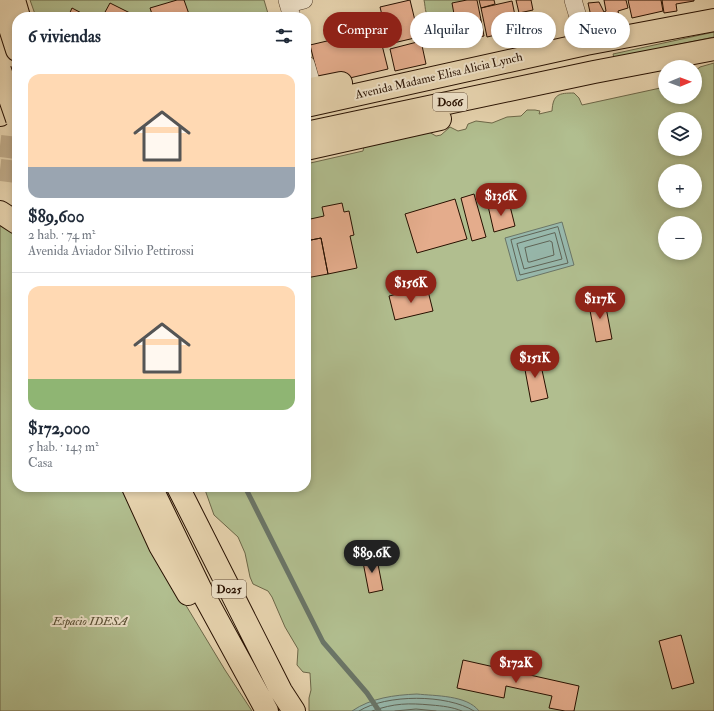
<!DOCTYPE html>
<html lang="es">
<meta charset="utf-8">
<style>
:root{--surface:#fff;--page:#f2f2f3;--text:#1f2937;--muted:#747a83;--line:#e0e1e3;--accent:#8f2418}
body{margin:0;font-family:"IM FELL Double Pica",serif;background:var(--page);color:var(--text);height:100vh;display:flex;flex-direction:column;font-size:15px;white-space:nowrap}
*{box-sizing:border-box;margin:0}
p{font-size:13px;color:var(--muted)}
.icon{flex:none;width:22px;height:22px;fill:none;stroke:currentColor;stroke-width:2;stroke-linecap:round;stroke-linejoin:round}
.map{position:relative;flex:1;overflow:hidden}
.side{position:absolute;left:12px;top:12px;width:299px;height:480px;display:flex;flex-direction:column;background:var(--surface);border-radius:16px;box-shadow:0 2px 6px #0003}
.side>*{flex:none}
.guide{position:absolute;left:323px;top:12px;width:331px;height:36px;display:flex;gap:8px}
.needle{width:26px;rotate:89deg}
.tools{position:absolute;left:658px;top:60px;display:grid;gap:8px}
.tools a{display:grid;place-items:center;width:44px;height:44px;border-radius:50%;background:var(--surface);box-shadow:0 2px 6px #0003;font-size:20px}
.price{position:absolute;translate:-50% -34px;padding:0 9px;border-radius:14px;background:var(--accent);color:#fff;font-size:13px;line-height:26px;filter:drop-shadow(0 1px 2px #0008)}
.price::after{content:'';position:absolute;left:50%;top:24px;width:12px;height:9px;margin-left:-6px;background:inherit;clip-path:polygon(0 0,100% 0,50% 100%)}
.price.selected{background:#222;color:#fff}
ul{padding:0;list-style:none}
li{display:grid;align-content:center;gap:8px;height:212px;padding:0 16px}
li+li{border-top:1px solid var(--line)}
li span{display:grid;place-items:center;height:124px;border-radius:12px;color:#555}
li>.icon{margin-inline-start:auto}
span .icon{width:72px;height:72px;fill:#fffc;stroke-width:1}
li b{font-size:17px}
h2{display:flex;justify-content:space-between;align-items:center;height:48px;padding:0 16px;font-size:17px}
.tag{padding:0 14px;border-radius:18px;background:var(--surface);box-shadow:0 2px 6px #0003;font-size:14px;line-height:36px}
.tag.selected{background:var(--accent);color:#fff}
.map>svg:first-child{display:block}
.green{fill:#b1be8f;stroke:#6c6748;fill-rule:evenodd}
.water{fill:#97b8ac;stroke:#6a7567}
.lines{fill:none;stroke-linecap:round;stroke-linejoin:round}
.shore{stroke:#5f6456;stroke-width:1}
.stream{stroke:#6a7567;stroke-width:5}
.building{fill:#e4ac8c;stroke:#271000}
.trunk-tunnel{stroke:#c1ad8c;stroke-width:22;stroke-dasharray:22 11;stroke-linecap:butt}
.minor-casing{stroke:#57412c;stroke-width:18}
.trunk-casing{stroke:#271000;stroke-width:24}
.motorway-casing{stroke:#271000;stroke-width:24}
.minor{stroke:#efe3cb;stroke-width:17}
.trunk{stroke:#e7d4af;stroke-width:22}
.motorway{stroke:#e7d4af;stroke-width:22}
.motorway-bridge-casing{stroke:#271000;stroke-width:24;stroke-linecap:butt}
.motorway-bridge{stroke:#e7d4af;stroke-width:22}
.labels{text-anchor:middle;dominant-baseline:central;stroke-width:4;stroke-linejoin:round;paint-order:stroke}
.shield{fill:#efe3cb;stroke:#634f3d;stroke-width:1}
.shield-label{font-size:11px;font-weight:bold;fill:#271000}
.street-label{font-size:12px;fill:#271000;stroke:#efe3cb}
.park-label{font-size:12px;font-style:italic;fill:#574d32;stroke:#efe3cb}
</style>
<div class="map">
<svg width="714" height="711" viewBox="0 0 714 711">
<rect width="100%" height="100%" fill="#e7d4af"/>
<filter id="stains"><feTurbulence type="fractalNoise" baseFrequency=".005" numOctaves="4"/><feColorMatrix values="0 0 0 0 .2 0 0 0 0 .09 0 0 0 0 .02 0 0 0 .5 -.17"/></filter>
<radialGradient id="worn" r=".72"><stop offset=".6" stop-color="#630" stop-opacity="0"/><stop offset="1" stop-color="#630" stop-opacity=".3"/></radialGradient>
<path class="green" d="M 30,0 L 264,0 L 269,17 L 36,17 Z
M 424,0 L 464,0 C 459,5 458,15 452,19 C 446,23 429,19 426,12 C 425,9 425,4 424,0 Z
M 714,32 L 714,37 L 614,58 L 613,54 Z
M 714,63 L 714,711 L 309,711 L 309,698 L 311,690 L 310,673 L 303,672 L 297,665 L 298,649 L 285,627 L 272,597 L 268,591 L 253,584 L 250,577 L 245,553 L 238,537 L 214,515 L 204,487 L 306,487 L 306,164 L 363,151 L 364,146 L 429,132 L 436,136 L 441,135 L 450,127 L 458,131 L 466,129 L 468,124 L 476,121 L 492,123 L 507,117 L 521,116 L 527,110 L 535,110 L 540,111 L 539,114 L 552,111 C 553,94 559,93 574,93 L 579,98 L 582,105 L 665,87 L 665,97 L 695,97 L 695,71 L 700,67 ZM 665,119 L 695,119 L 695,149 L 665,149 ZM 665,171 L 695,171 L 695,201 L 665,201 ZM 665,223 L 695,223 L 695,253 L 665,253 Z
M 0,220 L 17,235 L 17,487 L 126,487 L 167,574 L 225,670 L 252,711 L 0,711 Z"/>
<path class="water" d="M 562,222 L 574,265 L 517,281 L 505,238 Z
M 417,694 C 435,696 467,695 479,711 L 352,711 C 371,698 394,695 417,694 Z"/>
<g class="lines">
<path class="shore" d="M 558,227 L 568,263 L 520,275 L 511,240 Z
M 555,233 L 562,259 L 524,269 L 517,244 Z
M 550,241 L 552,242 L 554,255 L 530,262 L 528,262 L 525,248 Z
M 359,711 C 386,694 447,694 474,711
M 372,711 C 395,703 408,703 431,705 C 443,706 452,707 462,711
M 395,711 L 416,709 L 436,711"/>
<path class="stream" d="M 245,487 L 323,642 L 367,693 L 379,711"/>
</g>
<path class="building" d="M 177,0 L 184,0 L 190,17 L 153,17 L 150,8 Z
M 410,0 L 419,37 L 389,44 L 380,7 Z
M 467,0 L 477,0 L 481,20 L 456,25 L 452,3 Z
M 479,0 L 494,0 L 495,4 L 481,8 Z
M 516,0 L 531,0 L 533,10 L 519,13 Z
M 604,0 L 626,0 L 628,8 L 618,11 L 620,20 L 596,25 L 595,20 L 592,21 L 588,3 L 599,2 L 604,12 L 606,11 Z
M 628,0 L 661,0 L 663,11 L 632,18 Z
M 662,0 L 694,0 L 694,1 L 676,4 L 677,11 L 664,13 Z
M 512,1 L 518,30 L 487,37 L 481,8 Z
M 110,3 L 130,13 L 128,17 L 108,17 L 104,14 Z
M 72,8 L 89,17 L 68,17 Z
M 450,15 L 455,34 L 426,42 L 421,23 Z
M 481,20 L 484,36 L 460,41 L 456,25 Z
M 378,29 L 388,69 L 320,85 L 310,45 Z
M 421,41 L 426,64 L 395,71 L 390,49 Z
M 474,194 L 486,237 L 472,241 L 461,198 Z
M 455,199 L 467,239 L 417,253 L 405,214 Z
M 509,202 L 515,226 L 494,232 L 488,206 Z
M 342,203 L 344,212 L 349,211 L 354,235 L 350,236 L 357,268 L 328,274 L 321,238 L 306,241 L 306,220 L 324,216 L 322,207 Z
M 321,238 L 328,274 L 306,278 L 306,241 Z
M 427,287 L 433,311 L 395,320 L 389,296 Z
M 604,297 L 612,339 L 596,342 L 588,300 Z
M 539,356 L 548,398 L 531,402 L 523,359 Z
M 376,554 L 383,590 L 369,593 L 362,557 Z
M 681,635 L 694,683 L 672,689 L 659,641 Z
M 463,660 L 579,686 L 574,711 L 565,711 L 549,708 L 552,696 L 506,686 L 504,698 L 457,688 Z"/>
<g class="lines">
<path class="trunk-tunnel" d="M 0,146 L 17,148
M 0,170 L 17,172"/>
<g class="minor-casing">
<path id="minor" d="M 287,0 L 292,17
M 573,0 L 586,44
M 288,4 L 304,0
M 306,64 L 313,88"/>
</g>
<g class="trunk-casing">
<path id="trunk" d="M 14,0 L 19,17
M 306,90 L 341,83
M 306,106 L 586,44 L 714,20
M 0,115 L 6,109 L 17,103
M 306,133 L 594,72 L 714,49
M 306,149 L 440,119
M 0,212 L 17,223"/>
</g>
<g class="motorway-casing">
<path id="motorway" d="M 1,0 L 17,50
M 133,487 L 160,546 L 188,594
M 151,487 L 201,590 L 267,711
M 178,487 L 281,691 L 294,711"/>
</g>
<use href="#minor" class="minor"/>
<use href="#trunk" class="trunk"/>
<use href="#motorway" class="motorway"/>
<g class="motorway-bridge-casing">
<path id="motorway-bridge" d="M 0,70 L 17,119"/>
</g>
<use href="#motorway-bridge" class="motorway-bridge"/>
</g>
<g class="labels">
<g class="shield">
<rect x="433" y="93" width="34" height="18" rx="3"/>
<rect x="212" y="580" width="34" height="18" rx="3"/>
</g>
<g class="shield-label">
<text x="450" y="102">D066</text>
<text x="229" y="589">D025</text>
</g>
<g class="street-label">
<text transform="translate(439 76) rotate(-13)">Avenida Madame Elisa Alicia Lynch</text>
</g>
<g class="park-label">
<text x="90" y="621">Espacio IDESA</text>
</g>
</g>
<rect width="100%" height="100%" filter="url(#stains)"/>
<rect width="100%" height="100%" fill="url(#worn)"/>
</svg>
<div class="tools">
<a><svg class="needle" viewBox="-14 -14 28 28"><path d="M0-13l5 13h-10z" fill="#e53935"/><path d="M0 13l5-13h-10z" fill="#747a83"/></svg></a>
<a><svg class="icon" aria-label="layers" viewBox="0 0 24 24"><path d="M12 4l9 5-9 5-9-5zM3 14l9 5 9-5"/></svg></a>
<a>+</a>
<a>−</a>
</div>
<b class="price" style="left:501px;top:217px">$136K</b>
<b class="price" style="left:411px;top:304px">$156K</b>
<b class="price" style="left:600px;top:320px">$117K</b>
<b class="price" style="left:535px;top:379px">$151K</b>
<b class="price selected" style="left:372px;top:574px">$89.6K</b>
<b class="price" style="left:516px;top:684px">$172K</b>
<div class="guide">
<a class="tag selected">Comprar</a>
<a class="tag">Alquilar</a>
<a class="tag">Filtros</a>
<a class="tag">Nuevo</a>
</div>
<section class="side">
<h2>6 viviendas<svg class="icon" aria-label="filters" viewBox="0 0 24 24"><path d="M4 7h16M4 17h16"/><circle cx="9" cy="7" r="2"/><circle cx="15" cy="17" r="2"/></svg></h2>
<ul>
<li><span style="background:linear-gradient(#ffd9b3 75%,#9aa5b1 0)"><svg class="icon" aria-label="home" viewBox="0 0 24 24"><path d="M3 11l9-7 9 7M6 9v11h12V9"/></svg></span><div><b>$89,600</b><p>2 hab. · 74 m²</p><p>Avenida Aviador Silvio Pettirossi</p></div></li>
<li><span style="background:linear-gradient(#ffd9b3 75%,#8fb573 0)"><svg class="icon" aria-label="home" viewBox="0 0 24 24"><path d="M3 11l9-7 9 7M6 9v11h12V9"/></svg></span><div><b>$172,000</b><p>5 hab. · 143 m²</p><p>Casa</p></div></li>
</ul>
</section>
</div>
